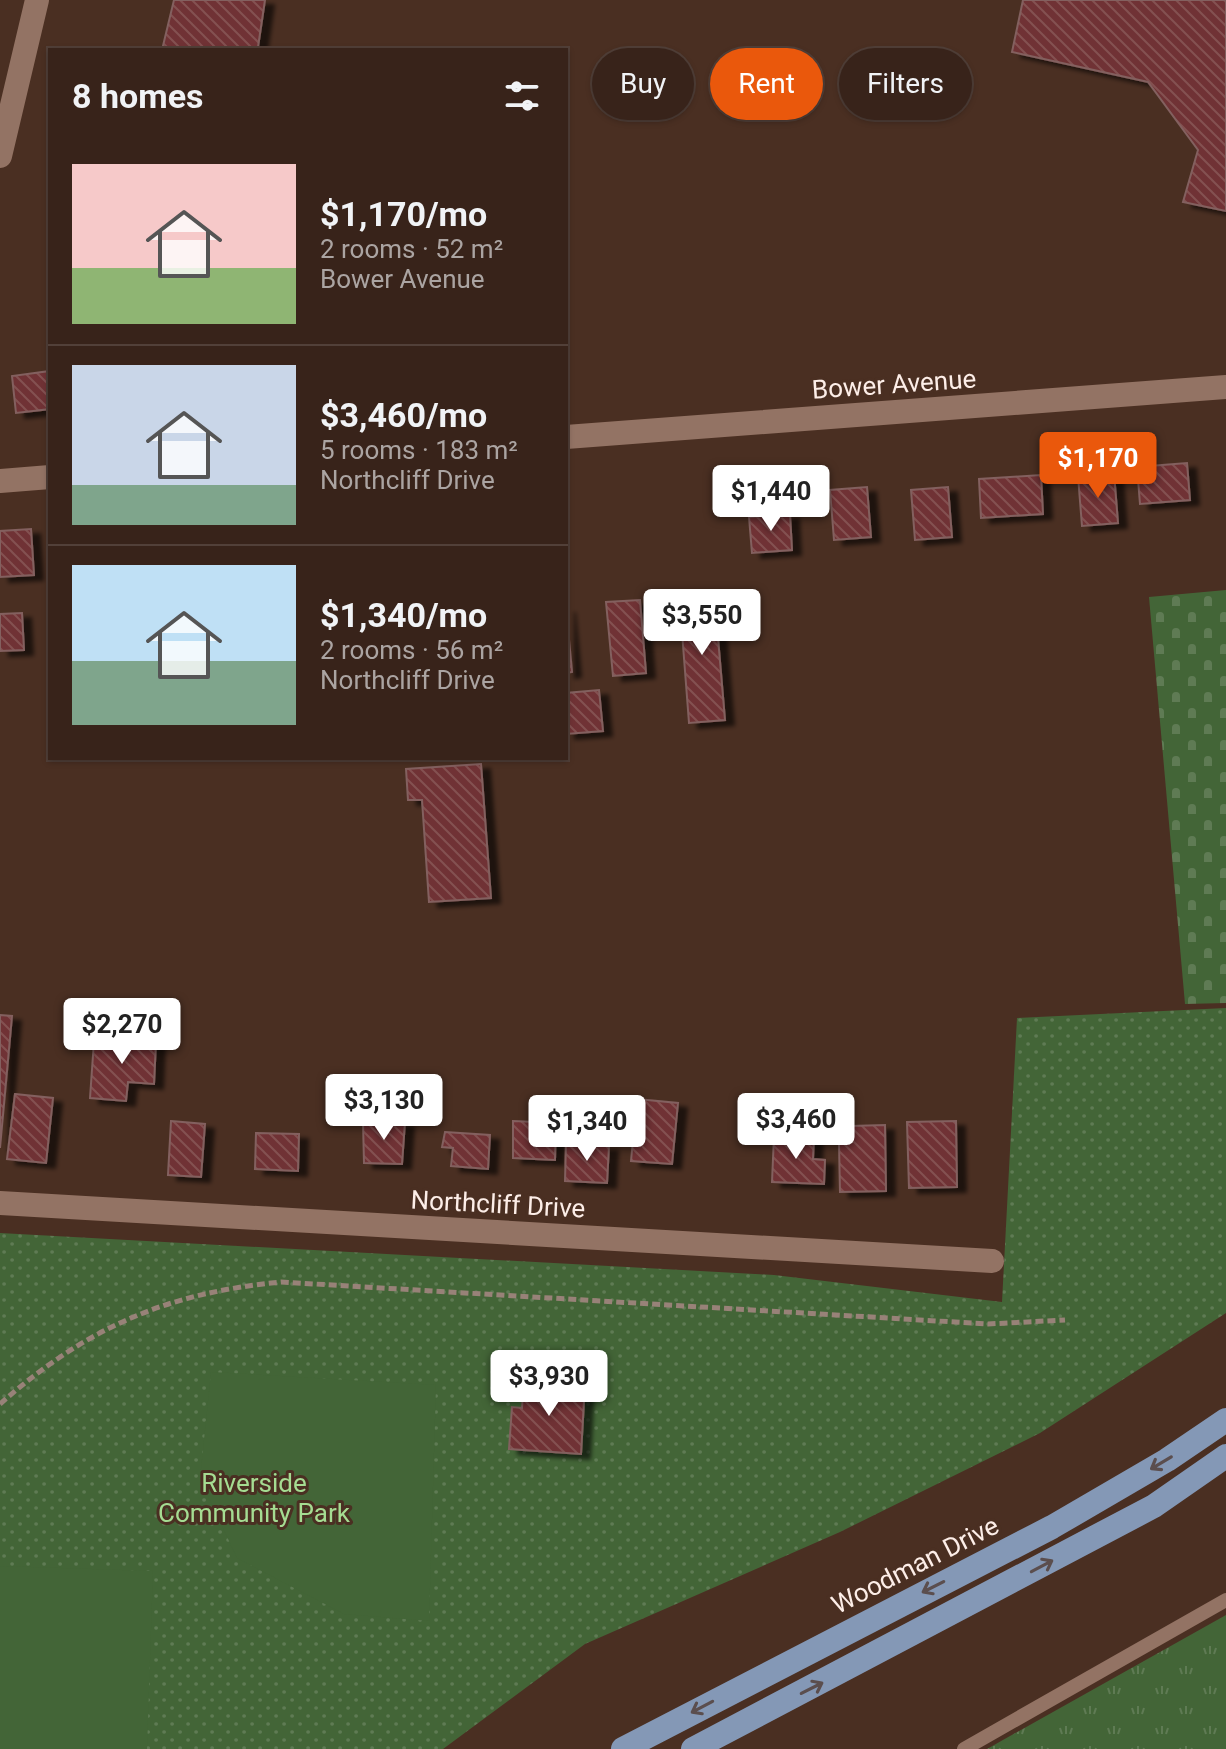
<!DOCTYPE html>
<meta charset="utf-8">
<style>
:root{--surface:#38231a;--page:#432f27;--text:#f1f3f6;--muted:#aba4a2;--line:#524039;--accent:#ea580c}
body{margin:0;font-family:Roboto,sans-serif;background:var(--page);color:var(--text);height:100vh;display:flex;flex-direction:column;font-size:30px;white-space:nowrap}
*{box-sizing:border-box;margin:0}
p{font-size:26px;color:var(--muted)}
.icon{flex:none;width:44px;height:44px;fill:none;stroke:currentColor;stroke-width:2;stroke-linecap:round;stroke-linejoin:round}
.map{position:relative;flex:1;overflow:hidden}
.panel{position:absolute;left:48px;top:48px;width:520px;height:712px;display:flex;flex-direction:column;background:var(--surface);border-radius:0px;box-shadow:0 2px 6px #0004,0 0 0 2px var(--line)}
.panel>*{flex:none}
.hud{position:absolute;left:592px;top:48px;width:514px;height:72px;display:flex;gap:16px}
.price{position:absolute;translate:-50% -68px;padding:0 18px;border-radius:8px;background:#fff;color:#222;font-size:26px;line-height:52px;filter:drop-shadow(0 2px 4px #0008)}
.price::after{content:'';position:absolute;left:50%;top:48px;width:24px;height:18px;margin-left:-12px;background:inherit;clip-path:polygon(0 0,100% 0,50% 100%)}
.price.on{background:var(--accent);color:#fff}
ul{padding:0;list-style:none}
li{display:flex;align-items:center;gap:24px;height:200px;padding:0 24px}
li+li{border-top:2px solid var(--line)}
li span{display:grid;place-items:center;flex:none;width:224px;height:160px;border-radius:0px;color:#555}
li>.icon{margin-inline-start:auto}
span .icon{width:96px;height:96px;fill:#fffc;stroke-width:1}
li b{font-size:34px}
h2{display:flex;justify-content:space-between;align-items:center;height:96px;padding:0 24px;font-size:34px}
.chip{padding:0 28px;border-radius:36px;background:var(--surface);box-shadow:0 2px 6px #0004,0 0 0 2px var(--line);font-size:28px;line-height:72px}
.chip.on{background:var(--accent);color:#fff}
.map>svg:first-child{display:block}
.grass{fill:url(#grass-tufts)}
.cemetery{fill:url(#cemetery-stones)}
.park{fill:url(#park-dots)}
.garden{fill:#436537}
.building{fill:url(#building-back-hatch);stroke:#83605f;stroke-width:2;filter:url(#shadow)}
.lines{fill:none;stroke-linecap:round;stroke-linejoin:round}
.path{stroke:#988278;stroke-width:5;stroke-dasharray:8 4;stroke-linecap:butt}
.lane{stroke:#937364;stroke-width:14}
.street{stroke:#937364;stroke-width:24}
.secondary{stroke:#937364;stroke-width:24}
.primary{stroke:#8498b6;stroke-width:24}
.oneway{stroke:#5b4e4e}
.labels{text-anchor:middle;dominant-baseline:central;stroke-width:6;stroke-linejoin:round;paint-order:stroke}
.street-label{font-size:26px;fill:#fdeee8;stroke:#4a2f22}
.park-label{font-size:26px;fill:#a5dc92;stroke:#4a2f22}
</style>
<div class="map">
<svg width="1226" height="1749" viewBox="0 0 1226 1749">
<defs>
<pattern id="grass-tufts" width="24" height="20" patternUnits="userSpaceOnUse" patternTransform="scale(2)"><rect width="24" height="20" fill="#436537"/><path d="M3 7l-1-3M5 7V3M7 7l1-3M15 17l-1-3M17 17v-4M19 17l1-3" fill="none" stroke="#5f7b54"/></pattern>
<pattern id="cemetery-stones" width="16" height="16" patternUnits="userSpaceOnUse" patternTransform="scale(2)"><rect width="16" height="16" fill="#436537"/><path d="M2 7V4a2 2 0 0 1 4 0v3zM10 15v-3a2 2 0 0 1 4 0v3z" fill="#5f7b54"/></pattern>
<pattern id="park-dots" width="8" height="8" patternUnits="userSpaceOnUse" patternTransform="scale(2)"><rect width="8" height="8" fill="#436537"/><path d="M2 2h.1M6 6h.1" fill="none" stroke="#5f7b54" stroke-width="1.8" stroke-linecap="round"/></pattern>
<pattern id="building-back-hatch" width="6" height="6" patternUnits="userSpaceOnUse" patternTransform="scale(2)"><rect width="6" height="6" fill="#6f3334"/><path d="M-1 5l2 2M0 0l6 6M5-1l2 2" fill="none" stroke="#845151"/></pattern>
<filter id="shadow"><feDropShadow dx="9" dy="5" stdDeviation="2" flood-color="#0009"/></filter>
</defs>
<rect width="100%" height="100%" fill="#4a2f22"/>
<path class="grass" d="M 1226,1615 L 1226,1749 L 987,1749 Z"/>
<path class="cemetery" d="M 1226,590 L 1226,1003 L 1185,1004 L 1149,597 Z"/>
<path class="park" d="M 1226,1008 L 1226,1313 L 1040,1433 L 840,1532 L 585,1644 L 443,1749 L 0,1749 L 0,1233 L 774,1275 L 1002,1302 L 1017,1018 Z"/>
<path class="garden" d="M 211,1372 L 436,1385 L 429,1621 L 344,1614 L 237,1558 L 200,1479 Z
M 0,1566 L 153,1571 L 147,1749 L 0,1749 Z"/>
<path class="building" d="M 174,0 L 265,0 L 258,47 L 261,50 L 162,50 Z
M 1023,0 L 1226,0 L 1226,211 L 1183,202 L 1198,150 L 1148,82 L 1012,52 Z
M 50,371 L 50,409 L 16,413 L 12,376 Z
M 1187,463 L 1190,500 L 1140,504 L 1137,467 Z
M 1114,473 L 1118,523 L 1082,526 L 1078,476 Z
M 1041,475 L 1043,514 L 981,518 L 979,479 Z
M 867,487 L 871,537 L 834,540 L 830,490 Z
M 948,487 L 952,537 L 915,540 L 911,490 Z
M 790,514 L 792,550 L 752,553 L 749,517 Z
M 31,529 L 34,575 L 0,577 L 0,531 Z
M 714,591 L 725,720 L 689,723 L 679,593 Z
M 640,600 L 646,673 L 613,676 L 606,602 Z
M 566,607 L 572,672 L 566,673 Z
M 22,613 L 24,650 L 0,651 L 0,614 Z
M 599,690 L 603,731 L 566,734 L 566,693 Z
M 481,764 L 491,898 L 429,902 L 422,800 L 408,800 L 406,769 Z
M 0,1015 L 12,1016 L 0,1148 Z
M 118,1031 L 140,1032 L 139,1041 L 156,1042 L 154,1084 L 128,1082 L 126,1101 L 90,1098 L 94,1041 L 117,1043 Z
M 15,1094 L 53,1098 L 46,1163 L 7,1159 Z
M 637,1099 L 678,1103 L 672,1164 L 631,1161 Z
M 171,1121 L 205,1124 L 201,1177 L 168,1175 Z
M 513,1121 L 556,1123 L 555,1160 L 513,1158 Z
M 956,1121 L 957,1187 L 909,1188 L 907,1122 Z
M 363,1122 L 405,1122 L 402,1164 L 364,1163 Z
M 885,1125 L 886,1191 L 840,1192 L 839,1143 L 852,1142 L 851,1126 Z
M 445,1132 L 490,1135 L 488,1169 L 451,1166 L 453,1148 L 442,1147 Z
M 256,1133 L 299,1134 L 298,1171 L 255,1169 Z
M 774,1136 L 814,1137 L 813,1159 L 825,1160 L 824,1184 L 772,1182 Z
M 566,1144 L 609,1146 L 607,1183 L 565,1181 Z
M 524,1379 L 585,1383 L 581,1454 L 509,1449 L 512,1407 L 522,1408 Z"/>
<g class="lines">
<path class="path" d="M 0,1404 C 86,1328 166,1293 281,1282 L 988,1324 L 1065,1320"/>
<path class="lane" d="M 964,1749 L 1226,1600"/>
<path class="street" d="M 566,437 L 1226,387
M 0,481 L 50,477
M 0,1203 L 992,1261"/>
<path class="secondary" d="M 0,156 L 37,0"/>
<path class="primary" d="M 623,1749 L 1052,1527 L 1167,1460 L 1226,1420
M 693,1749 L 1154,1506 L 1226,1456"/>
</g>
<defs><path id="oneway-shaft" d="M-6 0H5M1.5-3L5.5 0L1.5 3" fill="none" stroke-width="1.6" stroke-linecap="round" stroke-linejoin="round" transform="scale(2)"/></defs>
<g class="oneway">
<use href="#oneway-shaft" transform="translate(1161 1463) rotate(149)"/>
<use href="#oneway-shaft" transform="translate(1042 1566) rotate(-28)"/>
<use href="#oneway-shaft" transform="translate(933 1587) rotate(153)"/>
<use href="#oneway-shaft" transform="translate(812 1688) rotate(-27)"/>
<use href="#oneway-shaft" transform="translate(702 1707) rotate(152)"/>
</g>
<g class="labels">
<g class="street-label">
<text transform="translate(894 384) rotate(-4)">Bower Avenue</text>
<text transform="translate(498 1204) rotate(3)">Northcliff Drive</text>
<text transform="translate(915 1565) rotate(-27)">Woodman Drive</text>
</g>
<g class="park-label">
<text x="254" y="1483">Riverside<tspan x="254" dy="30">Community Park</tspan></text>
</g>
</g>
</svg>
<b class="price on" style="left:1098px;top:500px">$1,170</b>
<b class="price" style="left:771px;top:533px">$1,440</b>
<b class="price" style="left:702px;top:657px">$3,550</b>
<b class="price" style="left:122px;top:1066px">$2,270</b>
<b class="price" style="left:384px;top:1142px">$3,130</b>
<b class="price" style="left:796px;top:1161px">$3,460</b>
<b class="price" style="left:587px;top:1163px">$1,340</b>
<b class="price" style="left:549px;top:1418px">$3,930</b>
<div class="hud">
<a class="chip">Buy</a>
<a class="chip on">Rent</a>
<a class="chip">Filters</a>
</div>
<section class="panel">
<h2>8 homes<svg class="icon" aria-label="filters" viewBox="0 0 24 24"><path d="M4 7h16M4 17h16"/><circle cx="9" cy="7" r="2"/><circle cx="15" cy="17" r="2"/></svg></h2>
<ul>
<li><span style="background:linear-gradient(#f6c9c9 65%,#8fb573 0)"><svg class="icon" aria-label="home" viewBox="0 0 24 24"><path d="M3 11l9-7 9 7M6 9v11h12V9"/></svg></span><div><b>$1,170/mo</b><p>2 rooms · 52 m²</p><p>Bower Avenue</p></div></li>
<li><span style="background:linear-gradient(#c9d6e8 75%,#7fa58c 0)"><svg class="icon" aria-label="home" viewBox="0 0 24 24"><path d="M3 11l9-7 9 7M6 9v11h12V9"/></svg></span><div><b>$3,460/mo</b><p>5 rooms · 183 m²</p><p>Northcliff Drive</p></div></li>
<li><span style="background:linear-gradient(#bfe0f5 60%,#7fa58c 0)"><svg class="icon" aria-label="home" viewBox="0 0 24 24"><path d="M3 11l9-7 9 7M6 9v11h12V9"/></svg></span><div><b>$1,340/mo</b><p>2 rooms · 56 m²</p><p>Northcliff Drive</p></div></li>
</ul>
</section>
</div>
